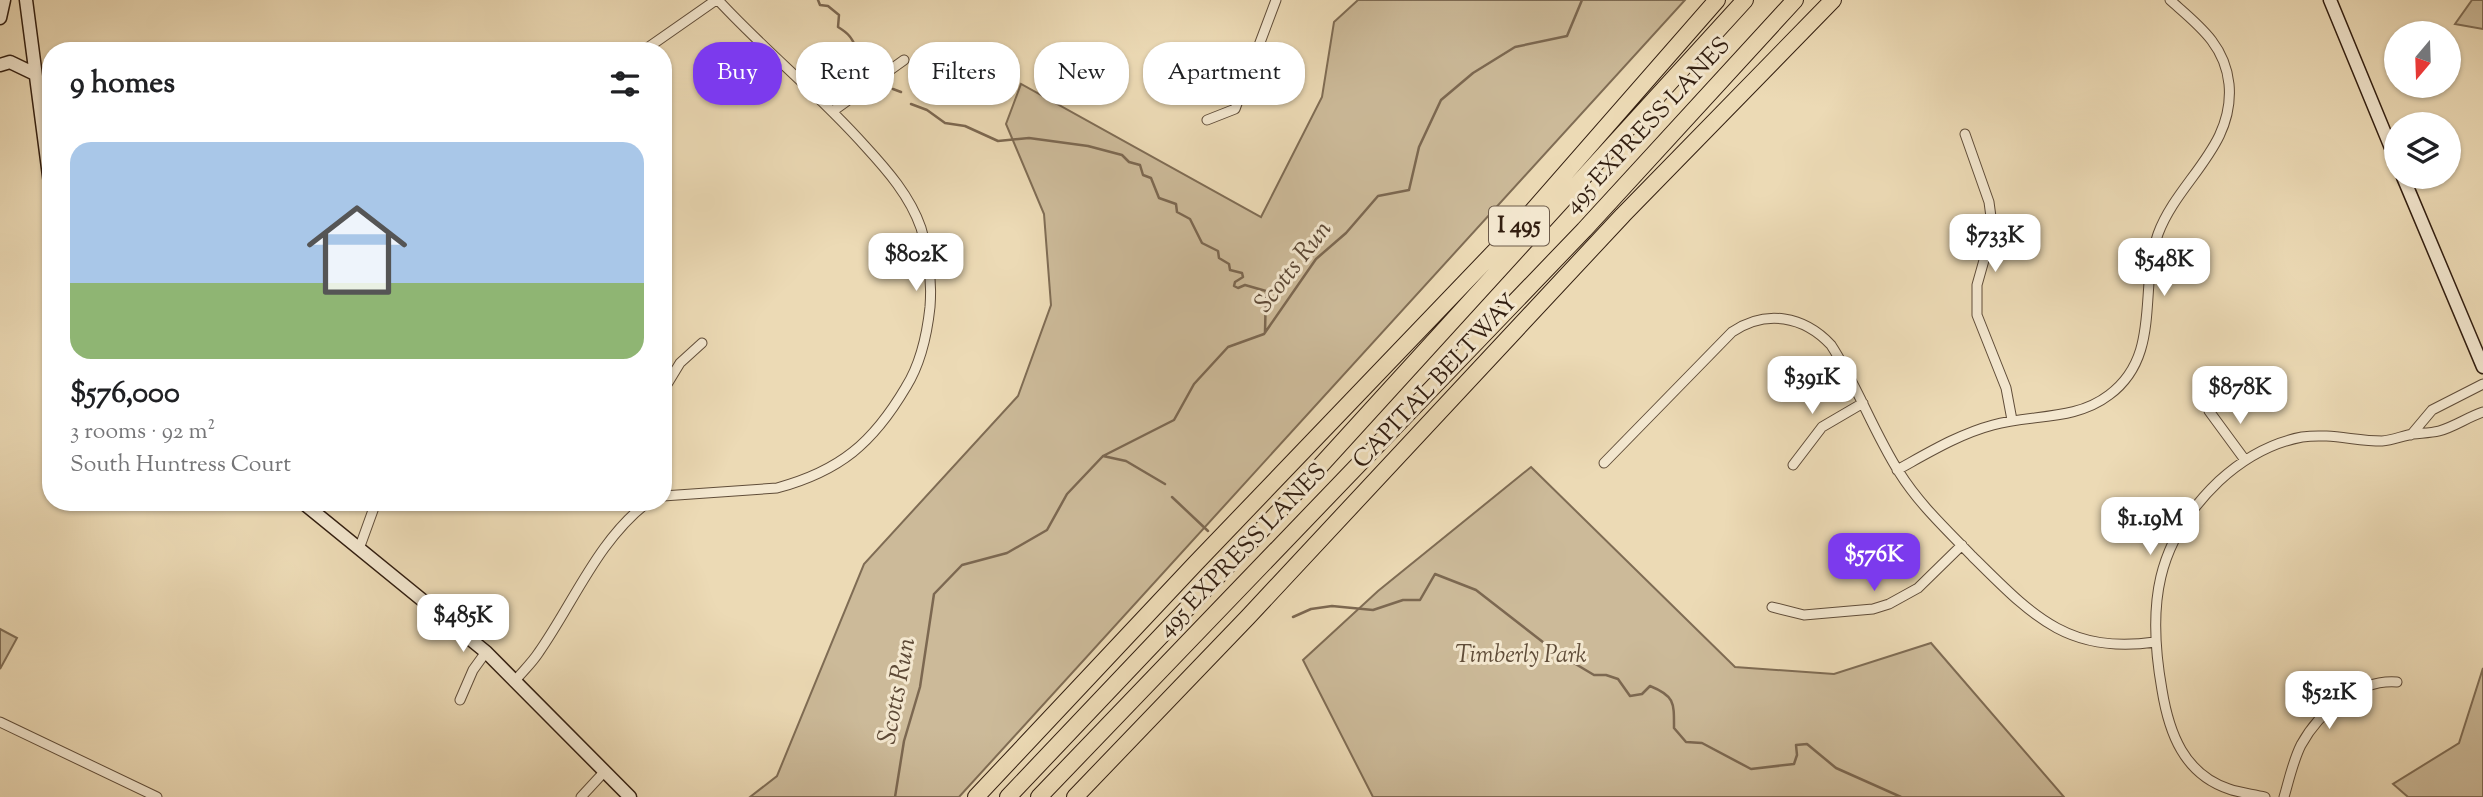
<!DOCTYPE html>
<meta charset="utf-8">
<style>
:root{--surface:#fff;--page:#f6f6f6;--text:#202124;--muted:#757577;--line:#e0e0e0;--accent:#7c3aed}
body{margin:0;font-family:"Sorts Mill Goudy",serif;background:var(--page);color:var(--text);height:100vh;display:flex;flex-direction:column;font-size:26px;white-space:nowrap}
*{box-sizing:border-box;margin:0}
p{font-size:23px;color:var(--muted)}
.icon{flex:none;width:38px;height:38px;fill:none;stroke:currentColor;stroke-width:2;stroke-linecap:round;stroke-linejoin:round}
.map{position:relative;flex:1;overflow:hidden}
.sheet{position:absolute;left:42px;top:42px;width:630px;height:469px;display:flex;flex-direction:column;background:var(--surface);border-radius:28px;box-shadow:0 2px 5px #0004}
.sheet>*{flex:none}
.guide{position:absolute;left:693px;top:42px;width:665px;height:63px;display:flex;gap:14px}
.needle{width:46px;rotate:199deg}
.tools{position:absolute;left:2384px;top:21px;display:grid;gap:14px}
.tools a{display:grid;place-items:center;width:77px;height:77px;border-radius:50%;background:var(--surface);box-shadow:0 2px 5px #0004;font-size:35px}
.price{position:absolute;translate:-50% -60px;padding:0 16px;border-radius:14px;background:#fff;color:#222;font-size:23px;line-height:46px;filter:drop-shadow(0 2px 4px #0008)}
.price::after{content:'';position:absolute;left:50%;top:42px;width:21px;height:16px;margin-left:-10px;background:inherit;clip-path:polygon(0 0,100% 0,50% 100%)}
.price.selected{background:var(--accent);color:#fff}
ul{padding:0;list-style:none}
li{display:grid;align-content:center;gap:14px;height:371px;padding:0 28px}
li+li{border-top:2px solid var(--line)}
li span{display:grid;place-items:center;height:217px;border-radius:21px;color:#555}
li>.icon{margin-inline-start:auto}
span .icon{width:126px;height:126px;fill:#fffc;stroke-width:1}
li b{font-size:30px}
h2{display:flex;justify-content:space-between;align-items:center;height:84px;padding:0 28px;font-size:30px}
.tag{padding:0 24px;border-radius:28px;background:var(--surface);box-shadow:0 2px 5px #0004;font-size:24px;line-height:63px}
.tag.selected{background:var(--accent);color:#fff}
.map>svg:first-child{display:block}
.green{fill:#ccba99;stroke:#7f6c54;stroke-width:2}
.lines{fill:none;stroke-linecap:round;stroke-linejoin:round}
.stream{stroke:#7c6851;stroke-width:2.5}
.street-casing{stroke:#604d39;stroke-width:11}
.secondary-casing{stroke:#321e10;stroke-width:15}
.highway-casing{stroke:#321e10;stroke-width:18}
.street{stroke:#f3e7cf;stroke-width:9}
.secondary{stroke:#f3e7cf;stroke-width:12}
.highway{stroke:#ecdab5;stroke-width:16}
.labels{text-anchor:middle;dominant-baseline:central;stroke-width:6;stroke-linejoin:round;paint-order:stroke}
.shield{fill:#f3e7cf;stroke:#6c5a49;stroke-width:2}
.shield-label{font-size:23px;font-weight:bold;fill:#321e10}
.street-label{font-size:24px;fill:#321e10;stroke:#f3e7cf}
.park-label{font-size:24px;font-style:italic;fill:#604d39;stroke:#f3e7cf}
.water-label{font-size:26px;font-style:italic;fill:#5d4936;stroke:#f3e7cf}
</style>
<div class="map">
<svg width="2483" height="797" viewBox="0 0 2483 797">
<rect width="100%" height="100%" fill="#ecdab5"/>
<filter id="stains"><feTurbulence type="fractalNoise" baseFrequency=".00286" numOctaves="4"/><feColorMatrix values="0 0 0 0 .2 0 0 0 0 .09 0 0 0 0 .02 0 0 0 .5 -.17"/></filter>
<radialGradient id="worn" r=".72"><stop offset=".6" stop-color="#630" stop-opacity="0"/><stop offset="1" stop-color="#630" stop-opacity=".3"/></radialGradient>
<path class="green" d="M 1358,0 L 1685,0 L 959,797 L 750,797 L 777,776 L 864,564 L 1018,396 L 1051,305 L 1044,214 L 1006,124 L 1021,84 L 1261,217 L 1322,97 L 1334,22 Z
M 2472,0 L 2483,0 L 2483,29 L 2455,24 Z
M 1531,467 L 1735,667 L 1834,674 L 1931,643 L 2064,797 L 1373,797 L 1303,660 L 1378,591 Z
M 0,629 L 17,638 L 0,669 Z
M 2483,668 L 2483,797 L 2408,797 L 2393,784 L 2459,743 Z"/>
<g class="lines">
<path class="stream" d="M 818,0 L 820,5 L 828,6 L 839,15 L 838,27 C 853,36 852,41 860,54 C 863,58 870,62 874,65
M 893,89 L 901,92
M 911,104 L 927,110 L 945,123 L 965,126 L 998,141 L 1029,138 L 1088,146 L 1122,155 L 1129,162 L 1140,165 L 1143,175 L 1151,178 L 1159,198 L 1176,204 L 1177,212 L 1190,219 L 1202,243 L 1218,251 L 1219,258 L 1229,264 L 1230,270 L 1242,273 L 1243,277 L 1235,282 L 1234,286 L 1238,288 L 1245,285 L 1266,291 L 1265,332
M 1103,456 L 1126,461 L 1165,484
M 1172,497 L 1208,531
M 1293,617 L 1311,609 L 1332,606 L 1373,610 L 1403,600 L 1420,600 L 1435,574 L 1476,590 L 1557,653 L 1594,675 L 1606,675 L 1618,679 L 1630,696 L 1642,694 L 1650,686 C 1675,696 1674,703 1674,728 L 1686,742 L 1702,743 L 1751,769 L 1794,764 L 1797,755 L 1796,745 L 1807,744 L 1836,768 L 1901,797
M 895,797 L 904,741 L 920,687 L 934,594 L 962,565 L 1007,553 L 1047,530 L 1067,494 L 1103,456 L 1174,420 L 1194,384 L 1228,347 L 1264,334 L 1316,259 L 1346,233 L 1378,196 L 1409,190 L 1419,147 L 1441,100 L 1473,73 L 1515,47 L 1567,36 L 1582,0"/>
<g class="street-casing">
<path id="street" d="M 643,51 L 716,0
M 833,111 L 904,60
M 1207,120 L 1235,109 L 1276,0
M 1965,134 L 1989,202 L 1991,217 L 1988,246 L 1977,285 L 1977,315 L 2006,388 L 2012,420
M 663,391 L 680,363 L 702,343
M 2209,411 L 2245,460
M 2411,435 L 2432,410 L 2483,384
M 1604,463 L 1732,332 C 1766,309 1804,316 1831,345 C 1857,385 1873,431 1899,472 C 1919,504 1946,529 1972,556 C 2030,613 2066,655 2155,642
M 1793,465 L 1822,427 L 1863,403
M 1897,470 C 1928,453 1959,434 1993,425 C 2032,414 2075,421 2109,395 C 2163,355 2138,288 2158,234 C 2178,180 2235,147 2229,84 C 2225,44 2197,24 2170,0
M 663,496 L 777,488 C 840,471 873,443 906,387 C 921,363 927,335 930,307 C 932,280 929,254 921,228 C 910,196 887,170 865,146 C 819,94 765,51 718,0
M 359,549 L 376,502
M 1772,607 L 1804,615 L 1873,609 L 1889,604 L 1918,588 L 1962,545
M 514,682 C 522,672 532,663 539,652 C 574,602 598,540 648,502
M 460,700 L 473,670 L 486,652
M 0,722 L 157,797
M 581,797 L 605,771
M 2265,797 C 2253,794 2240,793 2229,789 C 2184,774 2169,733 2162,690 C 2147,606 2155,542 2219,481 C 2243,459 2270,443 2302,437 C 2330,433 2355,441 2382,441 C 2393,440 2402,436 2413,434 C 2422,433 2431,433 2439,431 C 2454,427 2468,417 2483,412
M 2284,797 C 2289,780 2293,761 2301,745 C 2319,712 2358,679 2397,682"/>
</g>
<g class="secondary-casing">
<path id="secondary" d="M 26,0 L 51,191
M 2330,0 L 2396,160
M 0,18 L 4,0
M 0,65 L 10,62 L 35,74
M 2403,177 L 2483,367
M 302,502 L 486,652 L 630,797"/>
</g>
<g class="highway-casing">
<path id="highway" d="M 976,797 L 1195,564 L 1521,224 L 1717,0
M 1008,797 L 1270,521 L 1745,0
M 1039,797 L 1584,230 L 1795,0
M 1075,797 L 1248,617 L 1623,215 L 1833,0"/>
</g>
<use href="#street" class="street"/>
<use href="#secondary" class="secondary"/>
<use href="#highway" class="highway"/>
</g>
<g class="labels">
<rect class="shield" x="1489" y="206.5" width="60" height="39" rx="5"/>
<g class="shield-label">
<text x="1519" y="226">I 495</text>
</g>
<g class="street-label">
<text transform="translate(1648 126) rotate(-47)">495 EXPRESS LANES</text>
<text transform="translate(1436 382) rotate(-47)">CAPITAL BELTWAY</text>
<text transform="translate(1243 551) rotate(-46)">495 EXPRESS LANES</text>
</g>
<g class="park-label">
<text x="1521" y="656">Timberly Park</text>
</g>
<g class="water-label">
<text transform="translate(1294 267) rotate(-52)">Scotts Run</text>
<text transform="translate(898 691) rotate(-79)">Scotts Run</text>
</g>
</g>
<rect width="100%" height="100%" filter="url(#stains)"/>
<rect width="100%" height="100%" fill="url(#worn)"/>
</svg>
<div class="tools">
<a><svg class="needle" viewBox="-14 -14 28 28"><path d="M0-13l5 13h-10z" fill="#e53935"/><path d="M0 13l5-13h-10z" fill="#757577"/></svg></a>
<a><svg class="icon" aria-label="layers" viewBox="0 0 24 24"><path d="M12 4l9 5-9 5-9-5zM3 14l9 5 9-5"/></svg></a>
</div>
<b class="price" style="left:1995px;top:274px">$733K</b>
<b class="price" style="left:916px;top:293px">$802K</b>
<b class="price" style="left:2164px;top:298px">$548K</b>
<b class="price" style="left:1812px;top:416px">$391K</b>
<b class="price" style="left:2240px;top:426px">$878K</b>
<b class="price" style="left:2150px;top:557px">$1.19M</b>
<b class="price selected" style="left:1874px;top:593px">$576K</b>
<b class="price" style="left:463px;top:654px">$485K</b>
<b class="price" style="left:2329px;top:731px">$521K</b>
<div class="guide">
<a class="tag selected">Buy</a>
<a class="tag">Rent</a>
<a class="tag">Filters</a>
<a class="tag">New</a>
<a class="tag">Apartment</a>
</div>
<section class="sheet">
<h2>9 homes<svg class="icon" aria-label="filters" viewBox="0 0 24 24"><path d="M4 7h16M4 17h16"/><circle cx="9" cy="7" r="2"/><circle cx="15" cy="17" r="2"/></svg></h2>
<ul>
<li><span style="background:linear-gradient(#a9c7e8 65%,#8fb573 0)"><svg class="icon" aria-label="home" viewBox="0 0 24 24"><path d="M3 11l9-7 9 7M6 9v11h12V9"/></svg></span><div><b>$576,000</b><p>3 rooms · 92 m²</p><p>South Huntress Court</p></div></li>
</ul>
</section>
</div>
